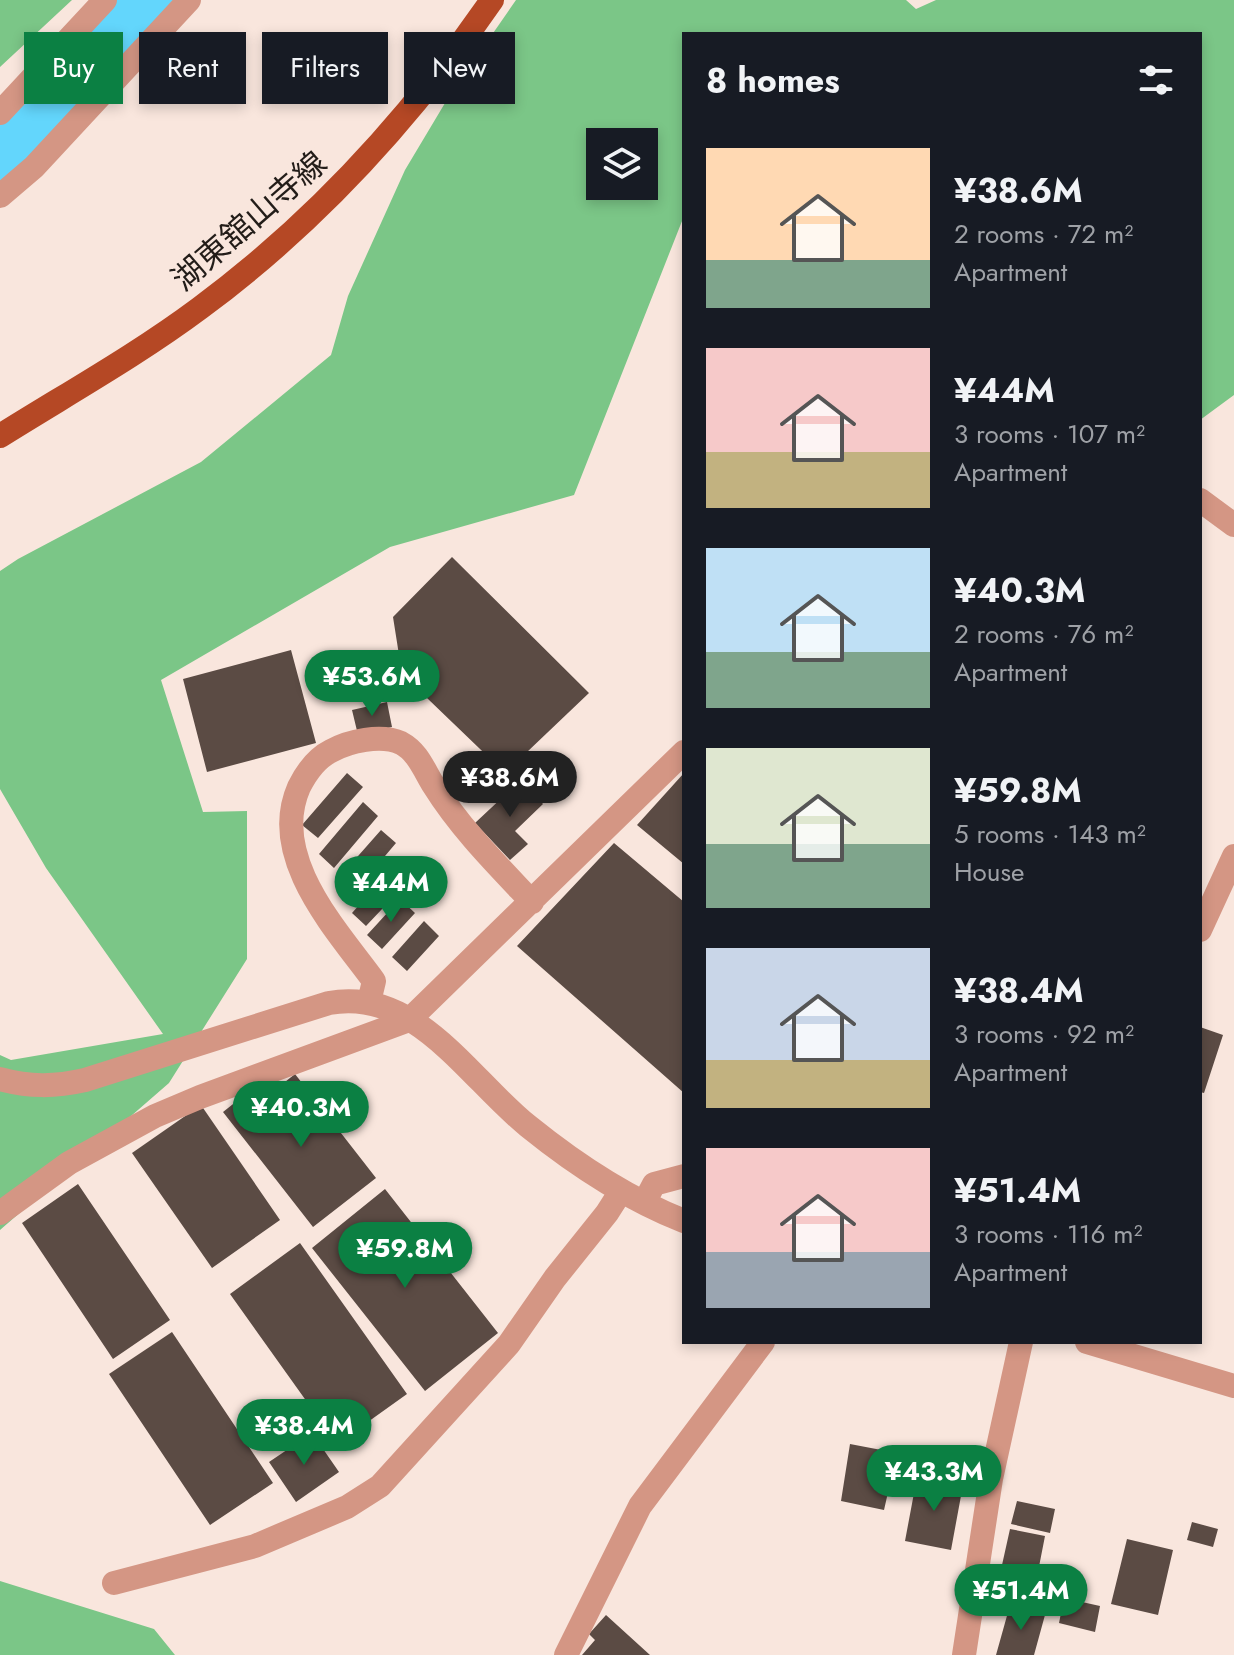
<!DOCTYPE html>
<meta charset="utf-8">
<style>
:root{--surface:#171b24;--page:#242831;--text:#f1f3f6;--muted:#9ea1a6;--accent:#0b8043}
body{margin:0;font-family:Jost,"Noto Sans JP",sans-serif;background:var(--page);color:var(--text);height:100vh;display:flex;flex-direction:column;font-size:30px;white-space:nowrap}
*{box-sizing:border-box;margin:0}
p{font-size:26px;color:var(--muted)}
.icon{flex:none;width:44px;height:44px;fill:none;stroke:currentColor;stroke-width:2;stroke-linecap:round;stroke-linejoin:round}
.map{position:relative;flex:1;overflow:hidden}
.side{position:absolute;left:682px;top:32px;width:520px;height:1312px;display:flex;flex-direction:column;background:var(--surface);border-radius:0px;box-shadow:0 4px 12px #0003}
.side>*{flex:none}
.banner{position:absolute;left:24px;top:32px;width:538px;height:72px;display:flex;gap:16px}
.tools{position:absolute;left:586px;top:128px;display:grid;gap:16px}
.tools a{display:grid;place-items:center;width:72px;height:72px;border-radius:0px;background:var(--surface);box-shadow:0 4px 12px #0003;font-size:40px}
.price{position:absolute;translate:-50% -68px;padding:0 18px;border-radius:28px;background:var(--accent);color:#fff;font-size:26px;line-height:52px;filter:drop-shadow(0 2px 4px #0008)}
.price::after{content:'';position:absolute;left:50%;top:48px;width:24px;height:18px;margin-left:-12px;background:inherit;clip-path:polygon(0 0,100% 0,50% 100%)}
.price.on{background:#222;color:#fff}
ul{padding:0;list-style:none}
li{display:flex;align-items:center;gap:24px;height:200px;padding:0 24px}
li span{display:grid;place-items:center;flex:none;width:224px;height:160px;border-radius:0px;color:#555}
li>.icon{margin-inline-start:auto}
span .icon{width:96px;height:96px;fill:#fffc;stroke-width:1}
li b{font-size:34px}
h2{display:flex;justify-content:space-between;align-items:center;height:96px;padding:0 24px;font-size:34px}
.chip{padding:0 28px;border-radius:0px;background:var(--surface);box-shadow:0 4px 12px #0003;font-size:28px;line-height:72px}
.chip.on{background:var(--accent);color:#fff}
.map>svg:first-child{display:block}
.forest{fill:#7bc687;fill-rule:evenodd}
.lines{fill:none;stroke-linecap:round;stroke-linejoin:round}
.river{stroke:#63d6fc;stroke-width:56}
.building{fill:#5b4b44}
.minor{stroke:#d49684;stroke-width:24}
.major{stroke:#b54825;stroke-width:24}
.labels{text-anchor:middle;dominant-baseline:central;stroke-width:8;stroke-linejoin:round;paint-order:stroke}
.street-label{font-size:32px;fill:#231d19;stroke:#f9e6dd}
</style>
<div class="map">
<svg width="1234" height="1655" viewBox="0 0 1234 1655">
<rect width="100%" height="100%" fill="#f9e6dd"/>
<path class="forest" d="M 0,0 L 72,0 L 0,67 Z
M 516,0 L 906,0 L 916,9 L 936,0 L 1234,0 L 1234,395 L 1200,420 L 1200,34 L 684,34 L 684,216 L 574,495 L 390,547 L 161,680 L 203,812 L 247,811 L 247,959 L 169,1083 L 0,1230 L 0,1055 L 11,1060 L 163,1034 L 46,868 L 0,789 L 0,571 L 18,559 L 201,462 L 331,355 L 348,296 L 405,170 L 448,98 ZM 600,142 L 644,142 L 644,186 L 600,186 Z
M 0,1581 L 154,1629 L 175,1655 L 0,1655 Z"/>
<g class="lines">
<path class="river" d="M 0,156 L 147,0"/>
</g>
<path class="building" d="M 452,557 L 589,693 L 505,773 L 402,674 L 393,617 Z
M 291,650 L 316,743 L 207,772 L 183,679 Z
M 387,702 L 392,727 L 358,735 L 352,710 Z
M 347,773 L 363,787 L 318,838 L 302,825 Z
M 684,773 L 684,864 L 637,825 Z
M 521,780 L 543,804 L 515,831 L 528,844 L 510,860 L 475,823 Z
M 363,802 L 378,816 L 334,868 L 319,854 Z
M 381,830 L 396,843 L 352,895 L 336,881 Z
M 614,843 L 684,902 L 684,1093 L 517,946 Z
M 384,877 L 399,891 L 366,926 L 352,913 Z
M 400,899 L 415,913 L 382,949 L 367,935 Z
M 424,921 L 439,936 L 407,971 L 392,957 Z
M 1200,1027 L 1223,1035 L 1204,1093 L 1200,1092 Z
M 295,1074 L 376,1178 L 313,1227 L 223,1112 L 247,1093 L 256,1105 Z
M 201,1105 L 280,1220 L 212,1268 L 132,1153 Z
M 78,1184 L 170,1320 L 113,1359 L 22,1223 Z
M 385,1189 L 498,1333 L 425,1391 L 312,1248 Z
M 300,1243 L 407,1394 L 337,1444 L 230,1294 Z
M 172,1332 L 273,1483 L 210,1525 L 109,1374 Z
M 312,1433 L 339,1472 L 296,1502 L 269,1462 Z
M 850,1444 L 897,1453 L 884,1510 L 841,1501 Z
M 917,1477 L 963,1485 L 951,1550 L 905,1541 Z
M 1017,1501 L 1055,1509 L 1050,1533 L 1011,1524 Z
M 1192,1522 L 1218,1529 L 1213,1547 L 1187,1540 Z
M 1010,1529 L 1045,1536 L 1036,1582 L 1000,1574 Z
M 1127,1539 L 1173,1550 L 1158,1615 L 1111,1604 Z
M 1064,1598 L 1100,1606 L 1095,1632 L 1059,1623 Z
M 1010,1605 L 1045,1615 L 1034,1655 L 996,1655 Z
M 606,1615 L 650,1655 L 582,1655 L 595,1640 L 589,1634 Z"/>
<g class="lines">
<path class="minor" d="M 0,113 L 105,0
M 0,196 L 34,167 L 189,0
M 1200,500 L 1234,525
M 1200,930 L 1234,856
M 369,1002 L 374,981 C 336,929 268,857 299,787 C 306,773 317,758 331,751 C 349,741 381,734 401,743 C 418,752 424,770 434,786 C 460,828 498,866 532,902
M 0,1079 C 30,1087 54,1087 85,1080 L 329,1003 C 416,987 469,1079 528,1126 C 575,1164 628,1199 684,1221
M 644,1203 L 654,1184 L 684,1176
M 0,1213 L 69,1163 L 155,1116 L 200,1097 L 409,1020 L 684,752
M 1087,1342 L 1234,1386
M 114,1583 L 255,1546 L 347,1507 L 380,1486 L 509,1344 L 555,1278 L 607,1213 L 621,1191
M 566,1655 L 640,1506 L 763,1342
M 964,1655 L 991,1479 L 1021,1342"/>
<path class="major" d="M 0,436 C 67,394 137,355 200,308 C 315,223 411,118 492,0"/>
</g>
<g class="labels">
<g class="street-label">
<text transform="translate(249 221) rotate(-41)">湖東舘山寺線</text>
</g>
</g>
</svg>
<div class="tools">
<a><svg class="icon" aria-label="layers" viewBox="0 0 24 24"><path d="M12 4l9 5-9 5-9-5zM3 14l9 5 9-5"/></svg></a>
</div>
<b class="price" style="left:372px;top:718px">¥53.6M</b>
<b class="price on" style="left:510px;top:819px">¥38.6M</b>
<b class="price" style="left:391px;top:924px">¥44M</b>
<b class="price" style="left:301px;top:1149px">¥40.3M</b>
<b class="price" style="left:405px;top:1290px">¥59.8M</b>
<b class="price" style="left:304px;top:1467px">¥38.4M</b>
<b class="price" style="left:934px;top:1513px">¥43.3M</b>
<b class="price" style="left:1021px;top:1632px">¥51.4M</b>
<div class="banner">
<a class="chip on">Buy</a>
<a class="chip">Rent</a>
<a class="chip">Filters</a>
<a class="chip">New</a>
</div>
<section class="side">
<h2>8 homes<svg class="icon" aria-label="filters" viewBox="0 0 24 24"><path d="M4 7h16M4 17h16"/><circle cx="9" cy="7" r="2"/><circle cx="15" cy="17" r="2"/></svg></h2>
<ul>
<li><span style="background:linear-gradient(#ffd9b3 70%,#7fa58c 0)"><svg class="icon" aria-label="home" viewBox="0 0 24 24"><path d="M3 11l9-7 9 7M6 9v11h12V9"/></svg></span><div><b>¥38.6M</b><p>2 rooms · 72 m²</p><p>Apartment</p></div></li>
<li><span style="background:linear-gradient(#f6c9c9 65%,#c2b280 0)"><svg class="icon" aria-label="home" viewBox="0 0 24 24"><path d="M3 11l9-7 9 7M6 9v11h12V9"/></svg></span><div><b>¥44M</b><p>3 rooms · 107 m²</p><p>Apartment</p></div></li>
<li><span style="background:linear-gradient(#bfe0f5 65%,#7fa58c 0)"><svg class="icon" aria-label="home" viewBox="0 0 24 24"><path d="M3 11l9-7 9 7M6 9v11h12V9"/></svg></span><div><b>¥40.3M</b><p>2 rooms · 76 m²</p><p>Apartment</p></div></li>
<li><span style="background:linear-gradient(#dfe7d0 60%,#7fa58c 0)"><svg class="icon" aria-label="home" viewBox="0 0 24 24"><path d="M3 11l9-7 9 7M6 9v11h12V9"/></svg></span><div><b>¥59.8M</b><p>5 rooms · 143 m²</p><p>House</p></div></li>
<li><span style="background:linear-gradient(#c9d6e8 70%,#c2b280 0)"><svg class="icon" aria-label="home" viewBox="0 0 24 24"><path d="M3 11l9-7 9 7M6 9v11h12V9"/></svg></span><div><b>¥38.4M</b><p>3 rooms · 92 m²</p><p>Apartment</p></div></li>
<li><span style="background:linear-gradient(#f6c9c9 65%,#9aa5b1 0)"><svg class="icon" aria-label="home" viewBox="0 0 24 24"><path d="M3 11l9-7 9 7M6 9v11h12V9"/></svg></span><div><b>¥51.4M</b><p>3 rooms · 116 m²</p><p>Apartment</p></div></li>
</ul>
</section>
</div>
